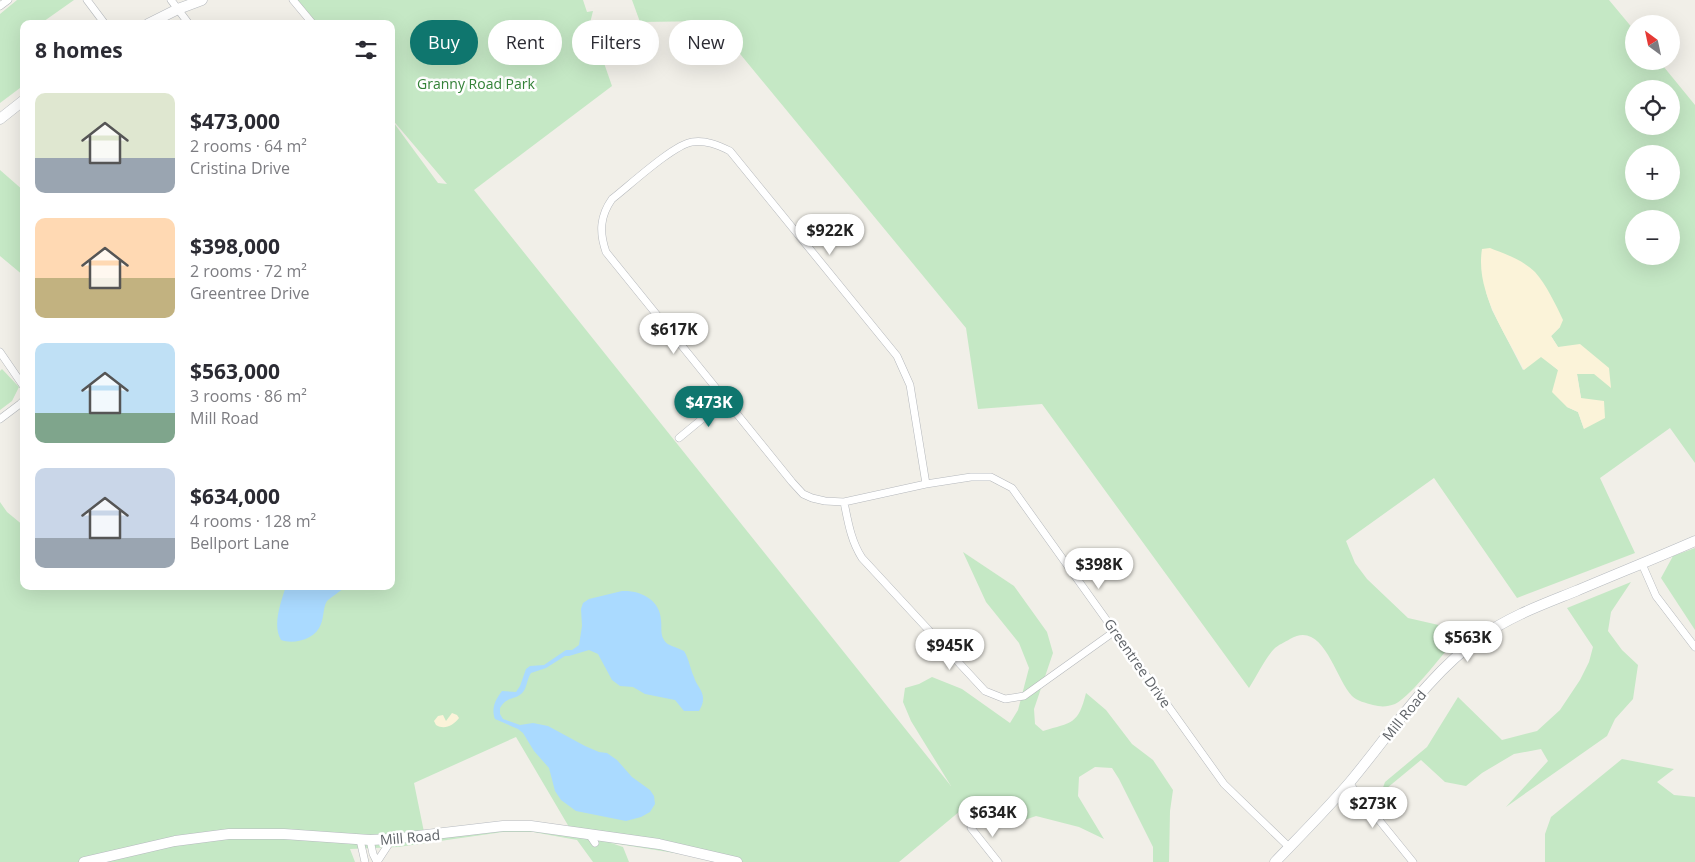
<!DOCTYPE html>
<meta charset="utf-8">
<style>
:root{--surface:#fff;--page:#f2f2f3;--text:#2b2b33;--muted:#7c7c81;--accent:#0f766e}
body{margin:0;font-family:"Open Sans",sans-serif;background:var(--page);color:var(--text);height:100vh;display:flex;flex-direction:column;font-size:19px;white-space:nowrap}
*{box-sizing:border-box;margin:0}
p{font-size:16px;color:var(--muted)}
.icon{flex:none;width:28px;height:28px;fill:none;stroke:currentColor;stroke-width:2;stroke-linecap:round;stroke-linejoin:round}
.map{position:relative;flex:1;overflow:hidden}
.sheet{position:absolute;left:20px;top:20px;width:375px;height:570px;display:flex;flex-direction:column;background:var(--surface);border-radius:10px;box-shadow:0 5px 20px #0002}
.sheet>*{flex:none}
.banner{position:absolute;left:410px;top:20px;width:475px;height:45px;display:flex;gap:10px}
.needle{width:32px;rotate:327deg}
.controls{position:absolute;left:1625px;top:15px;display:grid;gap:10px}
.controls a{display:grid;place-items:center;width:55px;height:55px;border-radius:50%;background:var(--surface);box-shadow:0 5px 20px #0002;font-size:25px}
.price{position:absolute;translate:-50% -42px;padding:0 11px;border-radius:18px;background:#fff;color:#222;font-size:16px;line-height:32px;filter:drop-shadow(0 1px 2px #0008)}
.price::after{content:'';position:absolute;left:50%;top:30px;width:15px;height:11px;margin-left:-8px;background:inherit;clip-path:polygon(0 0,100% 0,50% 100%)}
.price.current{background:var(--accent);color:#fff}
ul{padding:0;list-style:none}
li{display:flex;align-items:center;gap:15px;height:125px;padding:0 15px}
li span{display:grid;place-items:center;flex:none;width:140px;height:100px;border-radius:10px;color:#555}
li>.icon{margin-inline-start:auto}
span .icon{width:60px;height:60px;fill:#fffc;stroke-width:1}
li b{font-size:21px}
h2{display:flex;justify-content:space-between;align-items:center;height:60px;padding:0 15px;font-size:21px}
.pill{padding:0 18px;border-radius:22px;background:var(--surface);box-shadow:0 5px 20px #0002;font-size:18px;line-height:45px}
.pill.current{background:var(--accent);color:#fff}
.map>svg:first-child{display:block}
.green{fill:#c5e8c5;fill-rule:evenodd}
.sand{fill:#fbf3d9}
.water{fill:#aadaff}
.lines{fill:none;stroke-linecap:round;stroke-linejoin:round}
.street-casing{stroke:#b5b8bc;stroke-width:8}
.secondary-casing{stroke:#b6babf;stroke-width:11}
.street{stroke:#fff;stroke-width:7}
.secondary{stroke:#fff;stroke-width:10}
.labels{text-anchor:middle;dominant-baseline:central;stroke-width:5;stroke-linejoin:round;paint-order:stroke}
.park-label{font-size:14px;fill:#348238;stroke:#fff}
.street-label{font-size:14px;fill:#5f6368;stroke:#fff}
</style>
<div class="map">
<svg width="1695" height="862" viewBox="0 0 1695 862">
<rect width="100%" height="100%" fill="#f1efe8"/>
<path class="green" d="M 17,0 L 74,0 L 40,24 L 24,24 L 22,36 L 24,85 L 0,103 L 0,14 Z
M 293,0 L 583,0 L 587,12 L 593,11 L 590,23 L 612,86 L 474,190 L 951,786 L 911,721 L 903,702 L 905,688 L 919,684 L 932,677 L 962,689 L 1010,723 L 1018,710 L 1029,668 L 1019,643 L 986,602 L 963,552 L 1014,586 L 1047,632 L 1053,653 L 1034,709 L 1035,724 L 1043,731 C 1072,722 1078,725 1086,693 L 1106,710 L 1132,744 L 1153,760 L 1173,790 L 1170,811 L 1169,862 L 1153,862 L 1153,847 L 1119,779 L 1112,768 L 1095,767 L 1079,777 L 1078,796 L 1104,839 L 1079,827 L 1036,816 L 1013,824 L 988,821 L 966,806 L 899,862 L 732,862 L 611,843 L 623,847 L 629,862 L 593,862 L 577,840 L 533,832 L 503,832 L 398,847 L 350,849 L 355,862 L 0,862 L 0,502 L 7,512 L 24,526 L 24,586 L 391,586 L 391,119 L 438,183 L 447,184 L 391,118 L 391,24 L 313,24 ZM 516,737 L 569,827 L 424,832 L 414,783 Z
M 632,0 L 1609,0 L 1634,30 L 1634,61 L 1659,61 L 1695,105 L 1695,463 L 1670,428 L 1600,478 L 1635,553 L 1517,598 L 1434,478 L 1346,541 L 1355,563 L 1367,579 L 1408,618 L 1443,626 L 1461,634 C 1445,650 1413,695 1395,704 C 1387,707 1381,707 1373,705 C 1366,703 1357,701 1352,696 C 1335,678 1323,619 1290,639 C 1285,642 1278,645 1274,649 C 1264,660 1257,676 1249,688 L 1042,404 L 978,409 L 966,328 L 713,21 L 640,22 ZM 1634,89 L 1671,89 L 1671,126 L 1634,126 ZM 1634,154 L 1671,154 L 1671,191 L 1634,191 ZM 1634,219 L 1671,219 L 1671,256 L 1634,256 ZM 1486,292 L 1560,327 L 1551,336 L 1558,347 L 1594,374 L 1577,374 L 1581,398 L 1584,429 L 1578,412 L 1567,407 L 1558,370 L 1541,356 L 1523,370 L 1492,310 Z
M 0,170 L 24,191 L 24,276 L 0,256 Z
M 2,369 L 19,387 L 12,401 L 0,410 L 0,371 Z
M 1695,548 L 1695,630 L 1661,578 L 1673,556 Z
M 1631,582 L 1611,612 L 1608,631 L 1622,650 L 1638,665 L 1633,699 L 1615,719 L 1607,736 L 1506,807 L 1548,761 L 1541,749 L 1514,754 L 1482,773 L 1466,786 L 1445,782 L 1421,760 L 1381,793 L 1385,782 L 1427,747 L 1458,697 L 1502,740 L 1537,731 L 1560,710 L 1580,680 L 1589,662 L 1593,647 L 1567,608 Z
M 1622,759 L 1674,769 L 1657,782 L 1674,795 L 1695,797 L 1695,862 L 1545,862 L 1545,834 L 1551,817 Z"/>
<path class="sand" d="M 1490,248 C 1505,254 1523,260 1535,272 C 1546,284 1556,305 1563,320 L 1560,327 L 1551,336 L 1558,347 L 1580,344 L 1609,368 L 1611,388 L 1594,374 L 1577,374 L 1581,398 L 1604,401 L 1605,418 L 1584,429 L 1578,412 L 1567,407 L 1552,392 L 1558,370 L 1541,357 L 1524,370 C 1506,334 1475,292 1482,249 Z
M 452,713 L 457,715 L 459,718 C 453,726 444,730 436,725 L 434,721 L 438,716 L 443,715 L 446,721 Z"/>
<path class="water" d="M 286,586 L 346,586 C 340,592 332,596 327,601 C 323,607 324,617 321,624 C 316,639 294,645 281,640 C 272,625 281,602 286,586 Z
M 622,591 C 641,590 660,600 661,620 C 662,627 660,634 664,640 C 667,646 677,647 684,651 C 689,659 690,668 694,677 C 696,685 704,691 703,700 C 703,704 701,707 699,711 L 684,711 L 675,700 L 645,694 L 633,687 L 620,686 L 612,680 L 598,654 L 589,650 L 569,656 L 565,656 L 546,668 L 531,673 C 527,679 527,687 523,692 C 515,701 508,695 500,708 L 500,714 L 503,719 L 520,725 L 533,723 L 548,726 L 585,746 L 599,752 L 607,753 L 617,760 L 632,777 L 650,790 L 654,796 L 655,804 L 650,812 L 641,817 L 626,821 L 576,811 L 561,800 L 555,791 L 549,768 L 534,751 L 523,733 L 518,729 L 495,719 C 491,709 495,700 502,691 L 516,692 L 520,686 L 526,669 L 530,666 L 544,665 L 566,650 L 572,650 L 579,645 L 582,626 L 581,609 L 583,603 L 589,599 Z"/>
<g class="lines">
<g class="street-casing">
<path id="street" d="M 87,0 L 105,24
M 171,0 L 189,24
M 293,0 L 313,24
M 0,6 L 8,0
M 0,352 L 24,387
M 0,419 L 20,404 L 24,400
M 679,438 L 725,400
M 926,484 L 910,385 L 897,356 L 730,151 C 718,145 706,140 692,142 C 673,145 630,185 612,199 C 600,216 599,232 606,252 L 792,482 L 803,494 L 812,498 L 825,501 L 844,502 L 926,484 L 971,477 L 991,477 L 1012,488 L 1224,784 L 1289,847
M 844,502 C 848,522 851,541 862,558 L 985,691 L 1005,699 L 1024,696 L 1115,631
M 1642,564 L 1656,596 L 1695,647
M 1349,783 L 1413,862
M 971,828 L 998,862
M 589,834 L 595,843
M 360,840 L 365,862
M 370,840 L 373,854 L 377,862
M 377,862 L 392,839"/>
</g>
<g class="secondary-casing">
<path id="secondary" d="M 148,24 L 178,9 L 202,0
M 0,119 L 24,100
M 84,862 L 175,841 L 229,834 L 284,834 L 370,840 L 392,839 L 503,826 L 531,826 L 659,844 L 737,862
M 1275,862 C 1300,836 1326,810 1350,782 C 1392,732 1427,675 1481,637 C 1510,616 1544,604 1576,591 C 1616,574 1656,558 1695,541"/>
</g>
<use href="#street" class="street"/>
<use href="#secondary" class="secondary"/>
</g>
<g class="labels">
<g class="park-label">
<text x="476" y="83">Granny Road Park</text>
</g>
<g class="street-label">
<text transform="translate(1138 663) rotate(55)">Greentree Drive</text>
<text transform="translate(1404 715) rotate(-51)">Mill Road</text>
<text transform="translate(410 837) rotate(-5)">Mill Road</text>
</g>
</g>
</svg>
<div class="controls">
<a><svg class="needle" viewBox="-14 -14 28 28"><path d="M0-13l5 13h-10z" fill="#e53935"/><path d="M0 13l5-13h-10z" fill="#7c7c81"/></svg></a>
<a><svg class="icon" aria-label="locate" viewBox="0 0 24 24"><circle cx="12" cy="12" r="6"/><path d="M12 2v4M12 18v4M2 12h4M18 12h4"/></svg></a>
<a>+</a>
<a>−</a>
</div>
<b class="price" style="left:830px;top:256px">$922K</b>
<b class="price" style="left:674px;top:355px">$617K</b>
<b class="price current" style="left:709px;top:428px">$473K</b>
<b class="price" style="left:1099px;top:590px">$398K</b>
<b class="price" style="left:1468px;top:663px">$563K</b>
<b class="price" style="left:950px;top:671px">$945K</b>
<b class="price" style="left:1373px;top:829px">$273K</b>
<b class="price" style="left:993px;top:838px">$634K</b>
<div class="banner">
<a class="pill current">Buy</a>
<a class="pill">Rent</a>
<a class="pill">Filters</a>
<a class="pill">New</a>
</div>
<section class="sheet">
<h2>8 homes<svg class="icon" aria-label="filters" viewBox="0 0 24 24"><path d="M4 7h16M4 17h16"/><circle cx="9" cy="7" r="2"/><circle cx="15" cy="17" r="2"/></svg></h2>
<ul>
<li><span style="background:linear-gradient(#dfe7d0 65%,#9aa5b1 0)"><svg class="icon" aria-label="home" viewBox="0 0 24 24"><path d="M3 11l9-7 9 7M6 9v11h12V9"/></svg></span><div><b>$473,000</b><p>2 rooms · 64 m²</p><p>Cristina Drive</p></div></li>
<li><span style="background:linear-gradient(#ffd9b3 60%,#c2b280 0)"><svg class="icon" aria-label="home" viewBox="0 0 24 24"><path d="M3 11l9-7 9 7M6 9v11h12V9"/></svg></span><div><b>$398,000</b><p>2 rooms · 72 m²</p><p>Greentree Drive</p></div></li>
<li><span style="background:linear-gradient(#bfe0f5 70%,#7fa58c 0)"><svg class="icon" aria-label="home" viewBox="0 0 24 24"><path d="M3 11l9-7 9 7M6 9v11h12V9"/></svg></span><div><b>$563,000</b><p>3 rooms · 86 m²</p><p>Mill Road</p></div></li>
<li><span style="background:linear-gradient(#c9d6e8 70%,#9aa5b1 0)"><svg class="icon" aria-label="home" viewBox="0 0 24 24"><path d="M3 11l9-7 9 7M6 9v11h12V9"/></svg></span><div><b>$634,000</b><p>4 rooms · 128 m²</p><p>Bellport Lane</p></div></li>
</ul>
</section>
</div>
